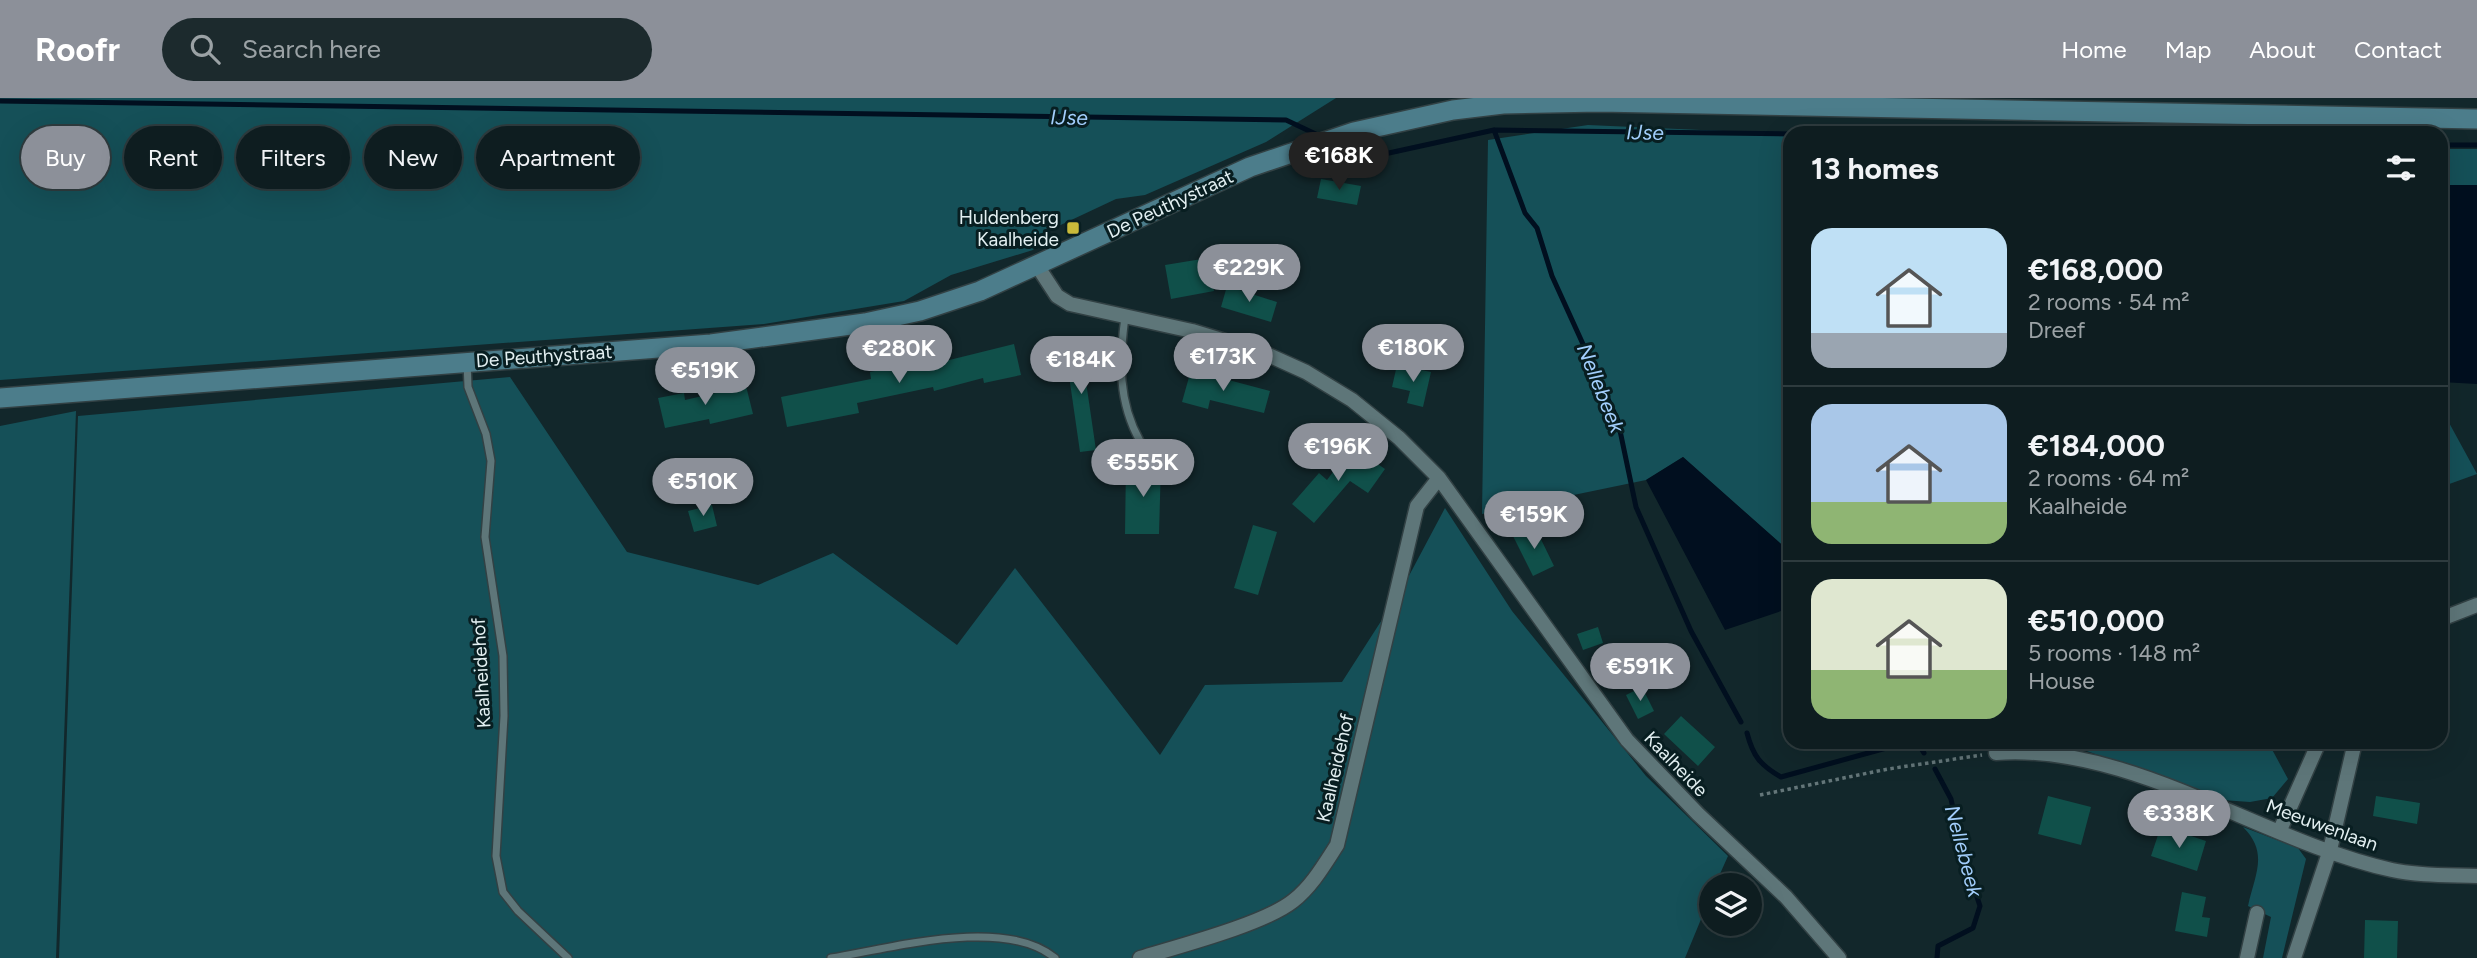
<!DOCTYPE html>
<meta charset="utf-8">
<style>
:root{--surface:#0e1d20;--page:#1c2a2d;--text:#f1f3f6;--muted:#9ba2a5;--line:#2e3b3e;--accent:#8c9099}
body{margin:0;font-family:Figtree,sans-serif;background:var(--page);color:var(--text);height:100vh;display:flex;flex-direction:column;font-size:26px;white-space:nowrap}
*{box-sizing:border-box;margin:0}
p{font-size:23px;color:var(--muted)}
.icon{flex:none;width:38px;height:38px;fill:none;stroke:currentColor;stroke-width:2;stroke-linecap:round;stroke-linejoin:round}
.map{position:relative;flex:1;overflow:hidden}
.details{position:absolute;left:1783px;top:28px;width:665px;height:623px;display:flex;flex-direction:column;background:var(--surface);border-radius:21px;box-shadow:0 7px 28px #0002,0 0 0 2px var(--line)}
.details>*{flex:none}
.hud{position:absolute;left:21px;top:28px;width:665px;height:63px;display:flex;gap:14px}
.buttons{position:absolute;left:1699px;top:775px;display:grid;gap:14px}
.buttons a{display:grid;place-items:center;width:63px;height:63px;border-radius:50%;background:var(--surface);box-shadow:0 7px 28px #0002,0 0 0 2px var(--line);font-size:35px}
.price{position:absolute;translate:-50% -60px;padding:0 16px;border-radius:24px;background:var(--accent);color:#fff;font-size:23px;line-height:46px;filter:drop-shadow(0 2px 4px #0008)}
.price::after{content:'';position:absolute;left:50%;top:42px;width:21px;height:16px;margin-left:-10px;background:inherit;clip-path:polygon(0 0,100% 0,50% 100%)}
.price.current{background:#222;color:#fff}
ul{padding:0;list-style:none}
li{display:flex;align-items:center;gap:21px;height:175px;padding:0 28px}
li+li{border-top:2px solid var(--line)}
li span{display:grid;place-items:center;flex:none;width:196px;height:140px;border-radius:21px;color:#555}
li>.icon{margin-inline-start:auto}
span .icon{width:84px;height:84px;fill:#fffc;stroke-width:1}
li b{font-size:30px}
h2{display:flex;justify-content:space-between;align-items:center;height:84px;padding:0 28px;font-size:30px}
.chip{padding:0 24px;border-radius:32px;background:var(--surface);box-shadow:0 7px 28px #0002,0 0 0 2px var(--line);font-size:24px;line-height:63px}
.chip.current{background:var(--accent);color:#fff}
header{display:flex;align-items:center;gap:42px;box-sizing:border-box;height:98px;padding:0 35px;background:var(--accent);color:#fff}
header strong{font-size:33px}
nav{display:flex;gap:38px;margin-inline-start:auto;font-size:24px}
.search{width:490px;height:63px;background:var(--page);display:flex;align-items:center;gap:18px;box-sizing:border-box;padding:0 24px;border-radius:38px;color:var(--muted);font-size:26px}
.map>svg:first-child{display:block}
.green{fill:#155058}
.water{fill:#010f1f}
.lines{fill:none;stroke-linecap:round;stroke-linejoin:round}
.stream{stroke:#010f1f;stroke-width:5}
.building{fill:#10504a}
.lane-casing{stroke:#324144;stroke-width:10}
.street-casing{stroke:#324144;stroke-width:17}
.secondary-casing{stroke:#324144;stroke-width:22}
.path{stroke:#647679;stroke-width:3.5;stroke-dasharray:3.5 3.5;stroke-linecap:butt}
.lane{stroke:#5e7679;stroke-width:7}
.street{stroke:#5e7679;stroke-width:14}
.secondary{stroke:#4c7d8b;stroke-width:19}
.poi-dot{fill:#c9ba3a;stroke:#081e21;stroke-width:2.5}
.labels{text-anchor:middle;dominant-baseline:central;stroke-width:6;stroke-linejoin:round;paint-order:stroke}
.street-label{font-size:19px;fill:#e2eff1;stroke:#081e21}
.poi-label{font-size:19px;fill:#e2eff1;stroke:#081e21;text-anchor:end}
.water-label{font-size:21px;font-style:italic;fill:#a2cefc;stroke:#081e21}
</style>
<header>
<strong>Roofr</strong>
<div class="search"><svg class="icon" aria-label="search" viewBox="0 0 24 24"><circle cx="10" cy="10" r="6"/><path d="M15 15l6 6"/></svg>Search here</div>
<nav><a>Home</a><a>Map</a><a>About</a><a>Contact</a></nav>
</header>
<div class="map">
<svg width="2477" height="860" viewBox="0 0 2477 860">
<rect width="100%" height="100%" fill="#12272b"/>
<path class="green" d="M 0,0 L 1336,0 L 1266,44 L 1145,97 L 1116,101 L 1050,132 L 1033,152 L 951,177 L 904,203 L 764,226 L 0,282 Z
M 1588,27 L 1790,36 L 1790,454 L 1683,359 L 1646,382 L 1482,416 L 1488,42 Z
M 2441,51 L 2477,51 L 2477,87 L 2441,87 Z
M 510,279 L 627,454 L 758,487 L 833,455 L 957,547 L 1015,470 L 1160,657 L 1205,587 L 1342,584 L 1403,489 L 1445,410 L 1512,513 L 1646,678 L 1728,758 L 1715,787 L 1712,788 L 1711,797 L 1685,860 L 59,860 L 78,318 Z
M 2441,310 L 2477,376 L 2441,389 Z
M 76,313 L 56,860 L 0,860 L 0,328 Z
M 2071,644 L 2268,644 L 2288,681 L 2272,700 L 2250,704 L 2222,702 L 2073,648 Z
M 2243,729 L 2298,750 L 2306,761 L 2282,860 L 2263,860 L 2271,819 L 2248,808 C 2255,776 2269,755 2243,729 Z"/>
<path class="water" d="M 2441,87 L 2477,87 L 2477,286 L 2441,284 Z
M 1683,359 L 1790,454 L 1790,510 L 1725,532 L 1646,382 Z"/>
<g class="lines">
<path class="stream" d="M 0,3 L 1286,22 L 1322,39
M 1494,32 L 1525,115 L 1537,130 L 1552,178 L 1618,323 L 1636,409 L 1691,533 L 1741,624
M 1338,46 L 1366,60 L 1494,32 L 1790,36
M 2441,47 L 2477,47
M 1747,635 C 1753,658 1760,667 1781,679 L 1901,646 C 1913,645 1918,644 1924,655
M 1935,671 L 1951,701 L 1963,757 L 1980,808 L 1973,830 L 1938,848 L 1937,860"/>
</g>
<path class="building" d="M 1321,81 L 1361,88 L 1357,107 L 1317,100 Z
M 1208,160 L 1214,193 L 1171,201 L 1165,167 Z
M 1227,188 L 1277,204 L 1271,224 L 1221,209 Z
M 1014,246 L 1021,277 L 984,285 L 983,280 L 934,293 L 933,289 L 857,305 L 859,315 L 787,329 L 781,299 L 871,281 L 870,274 L 907,266 L 909,272 Z
M 1088,249 L 1090,277 L 1085,277 L 1096,352 L 1080,354 L 1065,250 Z
M 1397,267 L 1431,274 L 1423,309 L 1407,305 L 1410,293 L 1392,289 Z
M 1191,272 L 1270,293 L 1264,315 L 1210,302 L 1208,311 L 1182,304 Z
M 746,288 L 753,316 L 710,326 L 709,321 L 665,330 L 658,300 L 684,295 L 685,302 Z
M 1352,348 L 1385,371 L 1368,395 L 1350,383 L 1314,425 L 1292,406 L 1319,375 L 1327,382 Z
M 1126,365 L 1161,366 L 1159,436 L 1125,436 Z
M 712,407 L 717,428 L 694,434 L 688,413 Z
M 1253,427 L 1277,434 L 1258,497 L 1234,490 Z
M 1534,427 L 1554,468 L 1533,478 L 1513,438 Z
M 1598,529 L 1603,545 L 1583,552 L 1577,536 Z
M 1642,589 L 1654,613 L 1638,621 L 1626,597 Z
M 1681,618 L 1715,649 L 1698,668 L 1664,636 Z
M 2048,698 L 2091,709 L 2081,747 L 2038,736 Z
M 2376,698 L 2420,705 L 2417,726 L 2373,718 Z
M 2159,734 L 2183,742 L 2185,736 L 2206,743 L 2197,773 L 2151,758 Z
M 2182,794 L 2206,799 L 2202,819 L 2210,820 L 2207,839 L 2175,833 Z
M 2365,822 L 2398,823 L 2397,860 L 2364,860 Z"/>
<g class="lines">
<g class="lane-casing">
<path id="lane" d="M 1125,219 C 1119,263 1118,304 1140,343
M 467,264 L 468,289 L 486,336 L 491,363 L 485,439 L 503,558 L 504,618 L 496,758 L 503,794 L 518,813 L 568,860
M 831,860 C 892,850 1005,818 1055,860"/>
</g>
<g class="street-casing">
<path id="street" d="M 1038,169 L 1057,198 L 1070,206 L 1192,233 L 1264,255 L 1306,274 L 1352,302 L 1399,340 L 1439,380 L 1627,642 L 1698,716 L 1786,799 L 1839,860
M 2441,521 L 2477,507
M 1996,655 C 2133,645 2260,743 2392,772 C 2419,778 2449,777 2477,778
M 2280,732 L 2319,644
M 1140,860 C 1179,848 1264,826 1293,803 C 1312,788 1324,767 1337,747 L 1417,408 L 1439,380
M 2247,860 L 2257,815
M 2294,860 L 2330,752 L 2355,644"/>
</g>
<g class="secondary-casing">
<path id="secondary" d="M 0,300 L 711,246 L 865,225 L 920,213 L 980,193 L 1250,69 L 1354,34 L 1453,12 L 1503,6 L 1599,4 L 2477,21"/>
</g>
<path class="path" d="M 1760,697 L 1888,671 L 1982,657"/>
<use href="#lane" class="lane"/>
<use href="#street" class="street"/>
<use href="#secondary" class="secondary"/>
</g>
<rect class="poi-dot" x="1066" y="123" width="14" height="14" rx="3.5"/>
<g class="labels">
<g class="street-label">
<text transform="translate(1170 106) rotate(-25)">De Peuthystraat</text>
<text transform="translate(544 258) rotate(-4)">De Peuthystraat</text>
<text transform="translate(481 575) rotate(-93)">Kaalheidehof</text>
<text transform="translate(1676 666) rotate(46)">Kaalheide</text>
<text transform="translate(1335 670) rotate(-77)">Kaalheidehof</text>
<text transform="translate(2322 727) rotate(20)">Meeuwenlaan</text>
</g>
<g class="poi-label">
<text x="1059" y="119">Huldenberg<tspan x="1059" dy="22">Kaalheide</tspan></text>
</g>
<g class="water-label">
<text transform="translate(1069 19) rotate(1)">IJse</text>
<text transform="translate(1645 34) rotate(1)">IJse</text>
<text transform="translate(1601 290) rotate(68)">Nellebeek</text>
<text transform="translate(1964 753) rotate(75)">Nellebeek</text>
</g>
</g>
</svg>
<div class="buttons">
<a><svg class="icon" aria-label="layers" viewBox="0 0 24 24"><path d="M12 4l9 5-9 5-9-5zM3 14l9 5 9-5"/></svg></a>
</div>
<b class="price current" style="left:1339px;top:94px">€168K</b>
<b class="price" style="left:1249px;top:206px">€229K</b>
<b class="price" style="left:1413px;top:286px">€180K</b>
<b class="price" style="left:899px;top:287px">€280K</b>
<b class="price" style="left:1223px;top:295px">€173K</b>
<b class="price" style="left:1081px;top:298px">€184K</b>
<b class="price" style="left:705px;top:309px">€519K</b>
<b class="price" style="left:1338px;top:385px">€196K</b>
<b class="price" style="left:1143px;top:401px">€555K</b>
<b class="price" style="left:703px;top:420px">€510K</b>
<b class="price" style="left:1534px;top:453px">€159K</b>
<b class="price" style="left:1640px;top:605px">€591K</b>
<b class="price" style="left:2179px;top:752px">€338K</b>
<div class="hud">
<a class="chip current">Buy</a>
<a class="chip">Rent</a>
<a class="chip">Filters</a>
<a class="chip">New</a>
<a class="chip">Apartment</a>
</div>
<section class="details">
<h2>13 homes<svg class="icon" aria-label="filters" viewBox="0 0 24 24"><path d="M4 7h16M4 17h16"/><circle cx="9" cy="7" r="2"/><circle cx="15" cy="17" r="2"/></svg></h2>
<ul>
<li><span style="background:linear-gradient(#bfe0f5 75%,#9aa5b1 0)"><svg class="icon" aria-label="home" viewBox="0 0 24 24"><path d="M3 11l9-7 9 7M6 9v11h12V9"/></svg></span><div><b>€168,000</b><p>2 rooms · 54 m²</p><p>Dreef</p></div></li>
<li><span style="background:linear-gradient(#a9c7e8 70%,#8fb573 0)"><svg class="icon" aria-label="home" viewBox="0 0 24 24"><path d="M3 11l9-7 9 7M6 9v11h12V9"/></svg></span><div><b>€184,000</b><p>2 rooms · 64 m²</p><p>Kaalheide</p></div></li>
<li><span style="background:linear-gradient(#dfe7d0 65%,#8fb573 0)"><svg class="icon" aria-label="home" viewBox="0 0 24 24"><path d="M3 11l9-7 9 7M6 9v11h12V9"/></svg></span><div><b>€510,000</b><p>5 rooms · 148 m²</p><p>House</p></div></li>
</ul>
</section>
</div>
